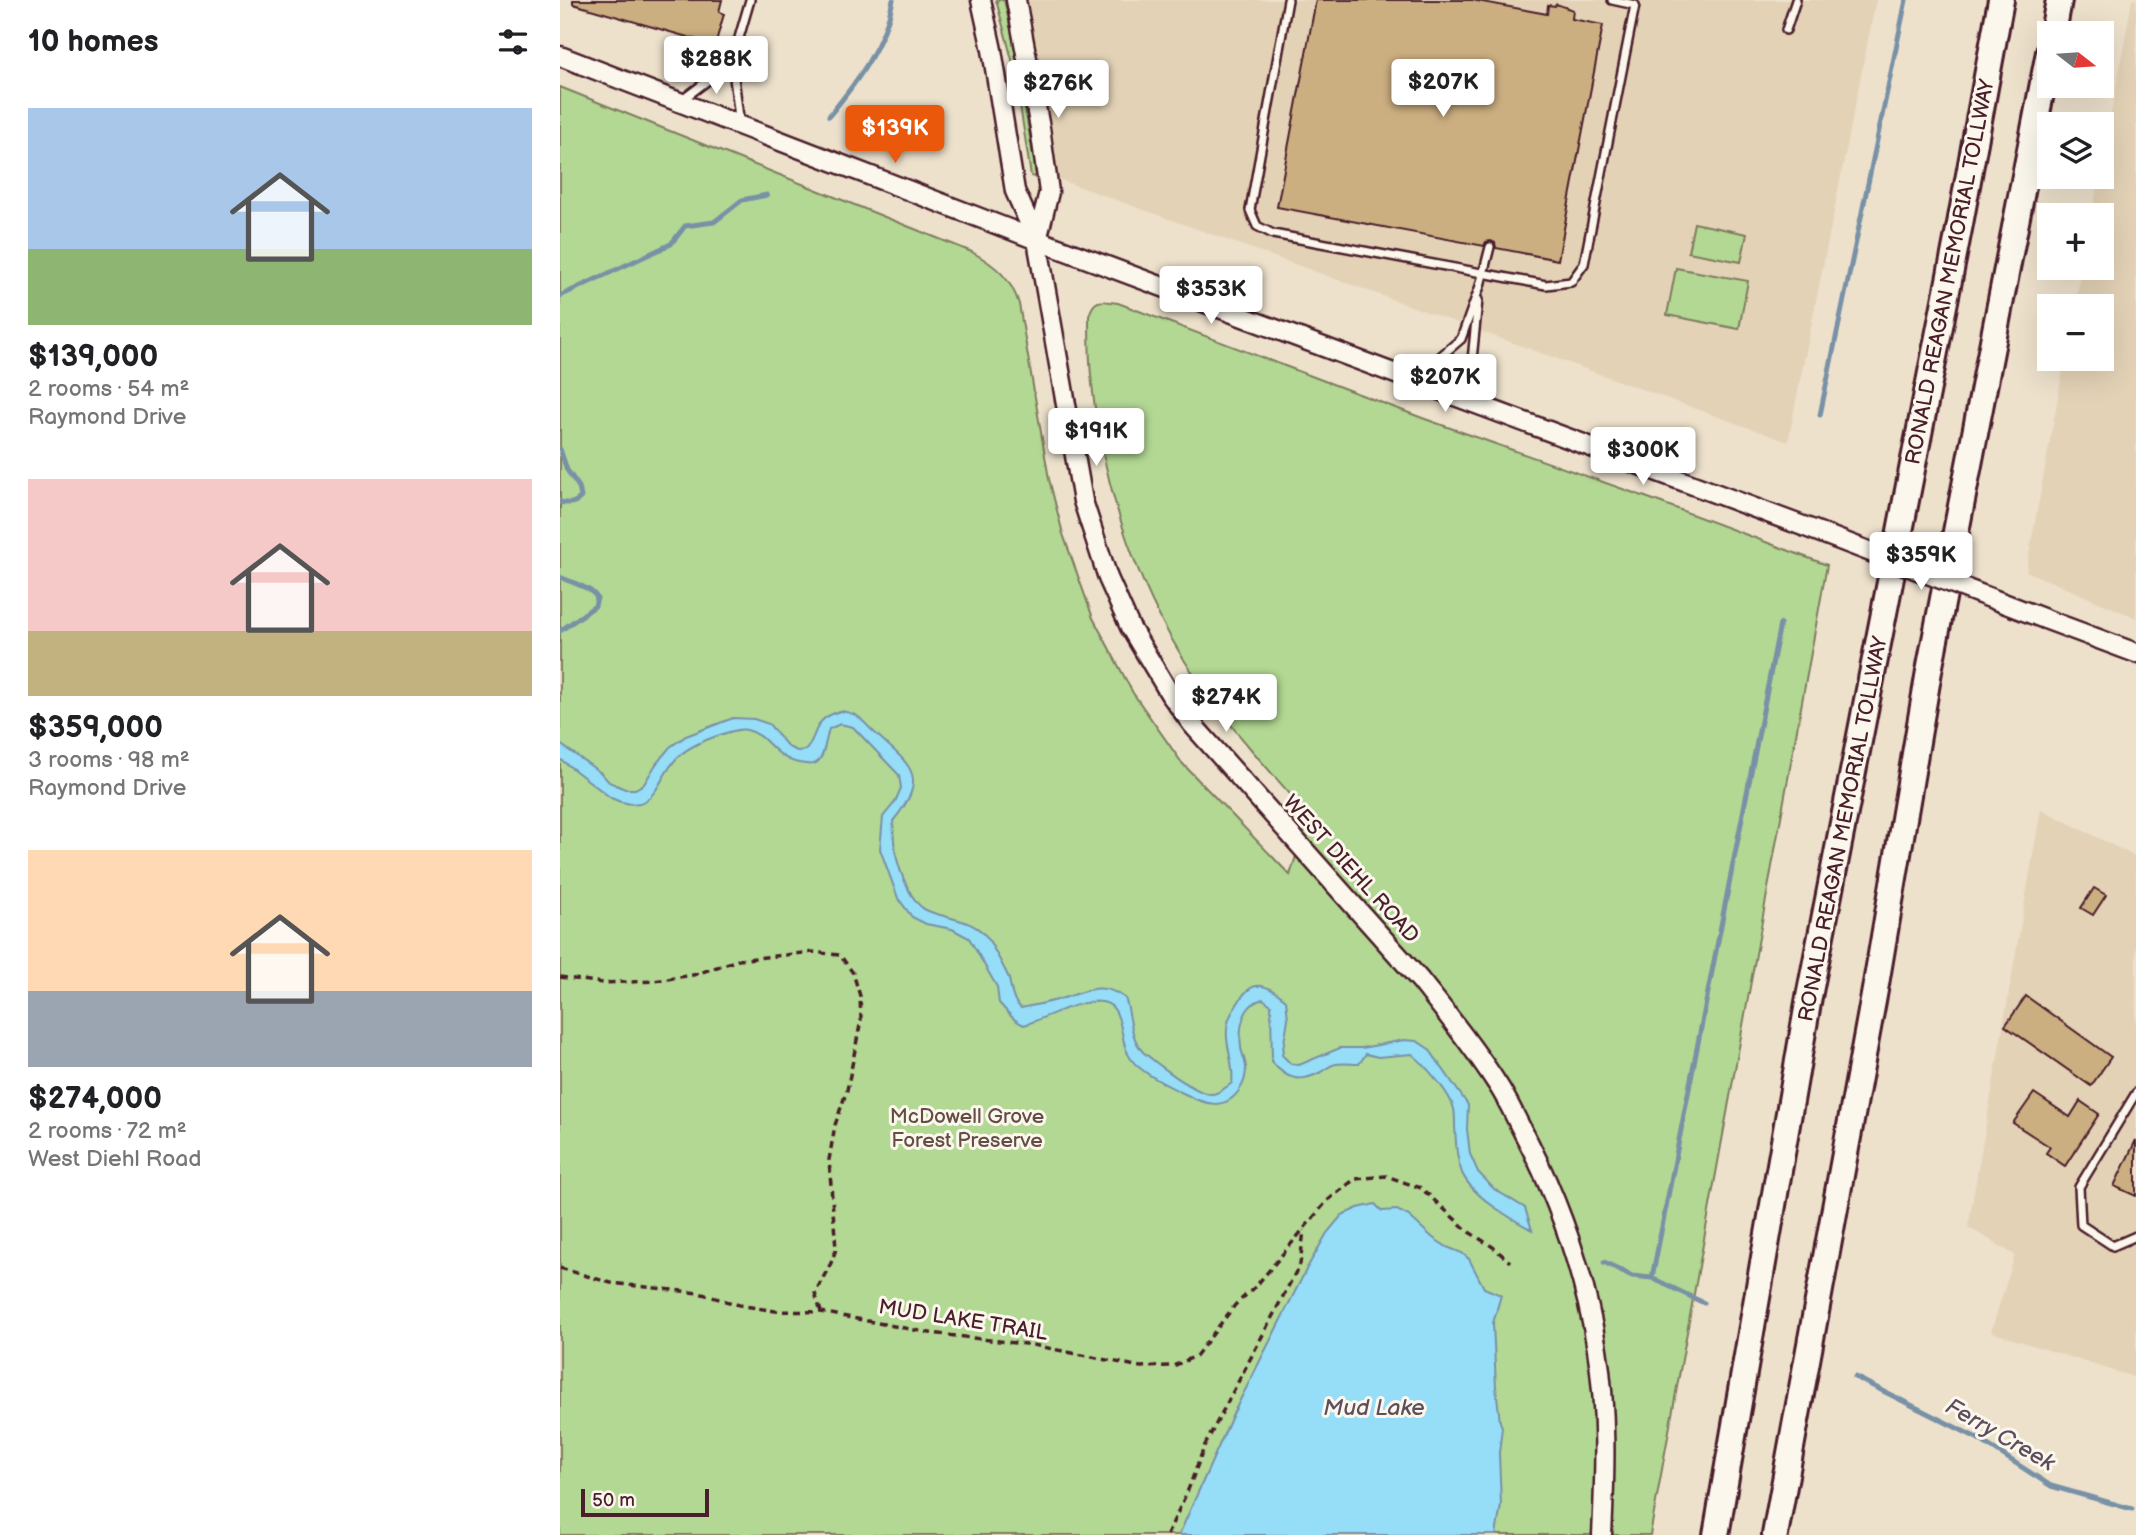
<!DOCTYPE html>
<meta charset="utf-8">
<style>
:root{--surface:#fff;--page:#f2f2f2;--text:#202124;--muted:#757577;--accent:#ea580c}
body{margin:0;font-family:"Balsamiq Sans",sans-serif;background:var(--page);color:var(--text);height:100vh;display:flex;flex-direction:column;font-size:26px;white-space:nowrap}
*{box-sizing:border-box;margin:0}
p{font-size:23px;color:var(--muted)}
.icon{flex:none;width:38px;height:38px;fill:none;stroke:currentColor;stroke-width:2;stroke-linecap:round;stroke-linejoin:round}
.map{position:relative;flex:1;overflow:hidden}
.details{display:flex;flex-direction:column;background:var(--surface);width:560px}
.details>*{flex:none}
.needle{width:46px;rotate:107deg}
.buttons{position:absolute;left:1477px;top:21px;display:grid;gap:14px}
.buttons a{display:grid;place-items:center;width:77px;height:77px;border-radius:0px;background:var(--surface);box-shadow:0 7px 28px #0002;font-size:35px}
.scale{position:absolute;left:21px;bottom:18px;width:128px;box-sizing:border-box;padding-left:7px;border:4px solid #4a1f2b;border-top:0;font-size:19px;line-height:24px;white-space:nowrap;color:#4a1f2b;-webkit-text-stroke:5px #fbf7ec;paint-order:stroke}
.price{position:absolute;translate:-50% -60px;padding:0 16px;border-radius:7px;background:#fff;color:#222;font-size:23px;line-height:46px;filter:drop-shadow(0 2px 4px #0008)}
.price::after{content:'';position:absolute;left:50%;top:42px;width:21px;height:16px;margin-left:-10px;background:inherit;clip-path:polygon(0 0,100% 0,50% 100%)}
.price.selected{background:var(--accent);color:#fff}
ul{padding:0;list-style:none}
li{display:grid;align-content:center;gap:14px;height:371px;padding:0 28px}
li span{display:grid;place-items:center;height:217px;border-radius:0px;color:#555}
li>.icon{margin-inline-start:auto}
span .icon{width:126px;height:126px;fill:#fffc;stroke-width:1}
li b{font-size:30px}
h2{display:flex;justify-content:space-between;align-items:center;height:84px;padding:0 28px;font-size:30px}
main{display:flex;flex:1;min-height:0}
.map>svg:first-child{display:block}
.built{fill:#e3d2b6}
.green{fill:#b2d893;stroke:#7e7c5f;stroke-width:2}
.water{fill:#96ddf8;stroke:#7891a6;stroke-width:2}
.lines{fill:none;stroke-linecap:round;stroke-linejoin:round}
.stream{stroke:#7891a6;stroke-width:5}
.building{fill:#ccaf81;stroke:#4a1f2b;stroke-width:2}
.service-casing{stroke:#4a1f2b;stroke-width:12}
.tertiary-casing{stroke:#4a1f2b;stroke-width:23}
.motorway-casing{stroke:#4a1f2b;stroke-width:30}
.path{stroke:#4a1f2b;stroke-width:3.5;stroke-dasharray:7 5;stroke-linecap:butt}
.service{stroke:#fbf7ec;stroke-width:7}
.tertiary{stroke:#fbf7ec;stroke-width:18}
.motorway{stroke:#fbf7ec;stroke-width:24}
.tertiary-bridge-casing{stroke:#4a1f2b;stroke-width:23;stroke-linecap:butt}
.tertiary-bridge{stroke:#fbf7ec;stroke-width:18}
.labels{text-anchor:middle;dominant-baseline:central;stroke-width:6;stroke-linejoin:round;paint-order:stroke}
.street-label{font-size:21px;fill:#4a1f2b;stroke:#fbf7ec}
.park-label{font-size:21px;fill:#644d45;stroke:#fbf7ec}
.water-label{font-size:23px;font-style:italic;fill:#5d4e5e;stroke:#fbf7ec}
</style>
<main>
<section class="details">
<h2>10 homes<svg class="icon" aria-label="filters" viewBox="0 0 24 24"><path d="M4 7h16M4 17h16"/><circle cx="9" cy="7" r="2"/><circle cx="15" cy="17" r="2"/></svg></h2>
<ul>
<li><span style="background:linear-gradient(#a9c7e8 65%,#8fb573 0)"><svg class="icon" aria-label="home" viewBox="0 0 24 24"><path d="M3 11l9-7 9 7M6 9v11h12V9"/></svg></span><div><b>$139,000</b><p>2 rooms · 54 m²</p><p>Raymond Drive</p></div></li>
<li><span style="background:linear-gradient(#f6c9c9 70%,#c2b280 0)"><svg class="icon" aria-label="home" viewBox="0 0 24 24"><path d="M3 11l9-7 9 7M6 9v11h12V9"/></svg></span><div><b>$359,000</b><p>3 rooms · 98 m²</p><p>Raymond Drive</p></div></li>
<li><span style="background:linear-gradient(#ffd9b3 65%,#9aa5b1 0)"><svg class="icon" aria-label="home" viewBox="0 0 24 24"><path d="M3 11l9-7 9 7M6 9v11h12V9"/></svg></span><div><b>$274,000</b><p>2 rooms · 72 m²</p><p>West Diehl Road</p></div></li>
</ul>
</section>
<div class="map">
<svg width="1576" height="1535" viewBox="0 0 1576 1535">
<rect width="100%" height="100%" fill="#ede1cc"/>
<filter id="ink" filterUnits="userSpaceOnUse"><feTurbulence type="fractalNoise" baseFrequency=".0143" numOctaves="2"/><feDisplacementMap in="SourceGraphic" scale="14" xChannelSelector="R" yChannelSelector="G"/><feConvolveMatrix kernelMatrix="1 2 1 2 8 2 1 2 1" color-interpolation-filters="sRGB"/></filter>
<g filter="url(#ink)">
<path class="built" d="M 466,0 L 1316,0 L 1228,442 L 498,179 Z
M 1572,0 L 1576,0 L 1576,618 L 1466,571 L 1505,359 L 1542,359 L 1542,306 L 1515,306 L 1522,268 L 1542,268 L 1542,215 L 1532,215 L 1539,177 L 1542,177 L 1542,163 Z
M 1481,809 L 1576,857 L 1576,1378 L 1431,1332 L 1455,1255 L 1408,1227 Z"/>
<path class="green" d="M 436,0 L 444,0 L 452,33 L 474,161 L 476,175 L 474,177 L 471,176 L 454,67 Z
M 0,87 L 412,252 C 435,265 451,278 459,304 L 489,479 L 503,534 L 533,618 L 573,693 L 622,763 L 730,875 L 749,815 C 712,774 675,733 643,688 C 578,598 542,485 531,375 C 529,355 529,336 529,316 C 534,297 542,301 558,303 L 865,419 L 1091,499 L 1267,565 L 1090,1535 L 0,1535 Z
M 1134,223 L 1187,234 L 1181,262 L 1128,252 Z
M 1116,268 L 1188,281 L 1179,329 L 1107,315 Z"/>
<path class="water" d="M 280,711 C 302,714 300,720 315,733 C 351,766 370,776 333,821 C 334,832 333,844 336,854 C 339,870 351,903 366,910 C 388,920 415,918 429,940 C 432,946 448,974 449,979 C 452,991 451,999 461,1008 C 474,1005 488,1003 500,999 C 525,993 539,979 565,998 C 572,1017 569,1036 583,1052 C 595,1062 637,1095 652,1094 C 659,1094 666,1087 672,1083 C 675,1063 663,1042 668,1023 C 669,1016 674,1009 678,1003 C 692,978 706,983 726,1000 L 728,1019 L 722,1055 L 731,1064 L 739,1065 L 780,1048 L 802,1048 L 844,1040 L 857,1041 L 869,1049 L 908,1105 L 907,1129 L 910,1154 L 918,1172 L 934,1189 L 965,1208 L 972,1230 C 950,1218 913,1197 902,1173 C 896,1158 896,1142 895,1126 C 895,1121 895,1114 894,1109 C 890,1093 865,1065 852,1054 L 818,1057 L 806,1054 L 799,1064 C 792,1064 783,1063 776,1064 C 770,1065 766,1069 761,1072 C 740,1083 727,1080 712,1062 L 711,1005 L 703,999 C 682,1005 679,1028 681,1048 C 682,1054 686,1062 686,1068 C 686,1075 684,1083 680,1089 C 666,1111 645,1105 625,1094 C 610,1087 580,1072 571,1059 C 560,1044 564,1023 554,1009 C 539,987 483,1020 464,1025 C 452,1020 448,1012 439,1003 L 437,987 L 409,938 L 392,929 L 366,924 L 352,917 L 338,898 L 320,849 L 323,817 L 335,802 L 341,788 L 339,775 L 293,727 L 280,724 L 269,729 C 266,738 265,752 260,759 C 257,764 251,765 246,764 C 214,762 210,735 187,730 C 181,728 172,731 166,733 C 150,738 130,745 118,757 C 95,779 97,819 51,798 L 0,759 L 0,744 L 41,773 L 49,782 L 65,789 L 75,789 L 84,784 L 96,764 L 110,747 L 126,736 L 173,718 L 194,719 L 209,724 L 228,747 L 237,751 L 246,750 C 260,730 252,720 280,711 Z
M 815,1204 L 822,1211 L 837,1210 L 849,1216 L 873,1238 L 887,1247 L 902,1253 L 909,1259 L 924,1288 L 941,1295 L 933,1323 L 936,1387 L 940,1422 L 942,1427 L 939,1453 L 941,1505 L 936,1535 L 619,1535 L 673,1414 L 747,1268 L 767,1233 L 782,1215 L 798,1208 Z"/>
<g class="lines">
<path class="stream" d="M 269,116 C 297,82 325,44 333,0
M 0,296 L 111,244 L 125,226 L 154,222 L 182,200 L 207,195
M 1260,415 L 1346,0
M 0,449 L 7,470 L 19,487 L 21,497 C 15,504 9,504 0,502
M 0,577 C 12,583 31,587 37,598 L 35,606 L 0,631
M 1044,1262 L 1072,1276 L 1092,1278 L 1144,1303
M 1092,1278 L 1220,624
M 1295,1377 L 1417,1438 L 1491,1486 L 1572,1509"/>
</g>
<path class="building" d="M 13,0 L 162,0 L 159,12 L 164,14 L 155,45 L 13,4 Z
M 756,0 L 912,0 L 987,14 L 988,5 L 995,6 L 996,4 L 1013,10 L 1012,19 L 1043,25 L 998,260 L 936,248 L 935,243 L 931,241 L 926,242 L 924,246 L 717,207 Z
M 1534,888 L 1546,895 L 1533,915 L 1521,908 Z
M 1466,996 L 1551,1057 L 1531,1086 L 1445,1026 Z
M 1474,1093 L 1510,1117 L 1520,1101 L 1539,1114 L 1505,1166 L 1486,1153 L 1490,1147 L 1453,1123 Z
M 1576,1140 L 1576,1196 L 1554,1186 Z"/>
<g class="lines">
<g class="service-casing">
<path id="service" d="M 728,0 L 690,210 L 697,226 L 713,234 L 986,285 L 1011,282 L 1024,264 L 1075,5 L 1052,0
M 1226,30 L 1236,0
M 122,100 L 172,62
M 180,125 L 172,62 L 190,0
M 918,300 L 912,360 L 916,378 L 924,392 L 929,407
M 855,381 L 875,361 L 901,339 L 920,286 L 930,247
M 1576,1093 L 1519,1187 L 1521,1225 L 1553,1246 L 1576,1236"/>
</g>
<g class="tertiary-casing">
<path id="tertiary" d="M 421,0 L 432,50 L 455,191 L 477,240 L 523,501 L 548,578 L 570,627 L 610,694 L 632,724 L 860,980 C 886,1013 913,1046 936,1082 C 945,1095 952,1110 959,1124 C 996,1193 1024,1271 1037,1349 C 1047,1410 1045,1474 1042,1535
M 456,0 L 480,128 L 489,192 L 477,240
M 0,56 L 477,240 L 1251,529
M 1485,619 L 1576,653"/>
</g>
<g class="motorway-casing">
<path id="motorway" d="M 1493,33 L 1499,0
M 1156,1535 L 1249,997 L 1400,224 L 1441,0
M 1215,1535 L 1315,990 L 1369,671 L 1489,52"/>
</g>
<path class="path" d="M 0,977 L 43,983 L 94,981 L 133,975 L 178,960 L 252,952 L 280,955 L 293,973 L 300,996 L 301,1020 L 287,1090 L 275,1125 L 269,1160 L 276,1249 L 271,1263 L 255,1293 L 261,1312
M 0,1268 L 51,1283 L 139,1293 L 179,1305 L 215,1311 L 261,1312 L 370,1333 L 473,1345 L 581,1367 L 613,1366 L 636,1356 L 675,1305 L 696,1286 L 767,1201 L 795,1179 L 826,1176 L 861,1188 L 909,1232 L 933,1247 L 950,1262
M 607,1535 L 628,1490 L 645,1445 L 740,1264 L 744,1230"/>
<use href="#service" class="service"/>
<use href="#tertiary" class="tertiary"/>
<use href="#motorway" class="motorway"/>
<g class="tertiary-bridge-casing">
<path id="tertiary-bridge" d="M 1251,529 L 1485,619"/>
</g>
<use href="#tertiary-bridge" class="tertiary-bridge"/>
</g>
</g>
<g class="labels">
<g class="street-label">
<text transform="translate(1390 272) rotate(-79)">RONALD REAGAN MEMORIAL TOLLWAY</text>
<text transform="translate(1283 829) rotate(-79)">RONALD REAGAN MEMORIAL TOLLWAY</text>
<text transform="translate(791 869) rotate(48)">WEST DIEHL ROAD</text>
<text transform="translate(403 1320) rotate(9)">MUD LAKE TRAIL</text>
</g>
<g class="park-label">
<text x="407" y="1116">McDowell Grove<tspan x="407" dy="24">Forest Preserve</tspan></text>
</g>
<g class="water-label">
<text x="814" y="1408">Mud Lake</text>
<text transform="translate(1440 1435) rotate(30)">Ferry Creek</text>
</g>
</g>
</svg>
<div class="buttons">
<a><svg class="needle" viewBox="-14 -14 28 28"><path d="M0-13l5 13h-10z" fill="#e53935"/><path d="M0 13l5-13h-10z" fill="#757577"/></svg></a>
<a><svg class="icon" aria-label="layers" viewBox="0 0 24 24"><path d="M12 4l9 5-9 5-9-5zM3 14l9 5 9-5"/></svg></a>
<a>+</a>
<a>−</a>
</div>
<div class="scale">50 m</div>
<b class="price" style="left:156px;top:96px">$288K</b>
<b class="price" style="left:883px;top:119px">$207K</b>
<b class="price" style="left:498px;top:120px">$276K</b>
<b class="price selected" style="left:335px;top:165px">$139K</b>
<b class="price" style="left:651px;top:326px">$353K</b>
<b class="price" style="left:885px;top:414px">$207K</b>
<b class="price" style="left:536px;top:468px">$191K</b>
<b class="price" style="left:1083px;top:487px">$300K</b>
<b class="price" style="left:1361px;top:592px">$359K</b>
<b class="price" style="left:666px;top:734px">$274K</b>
</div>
</main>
